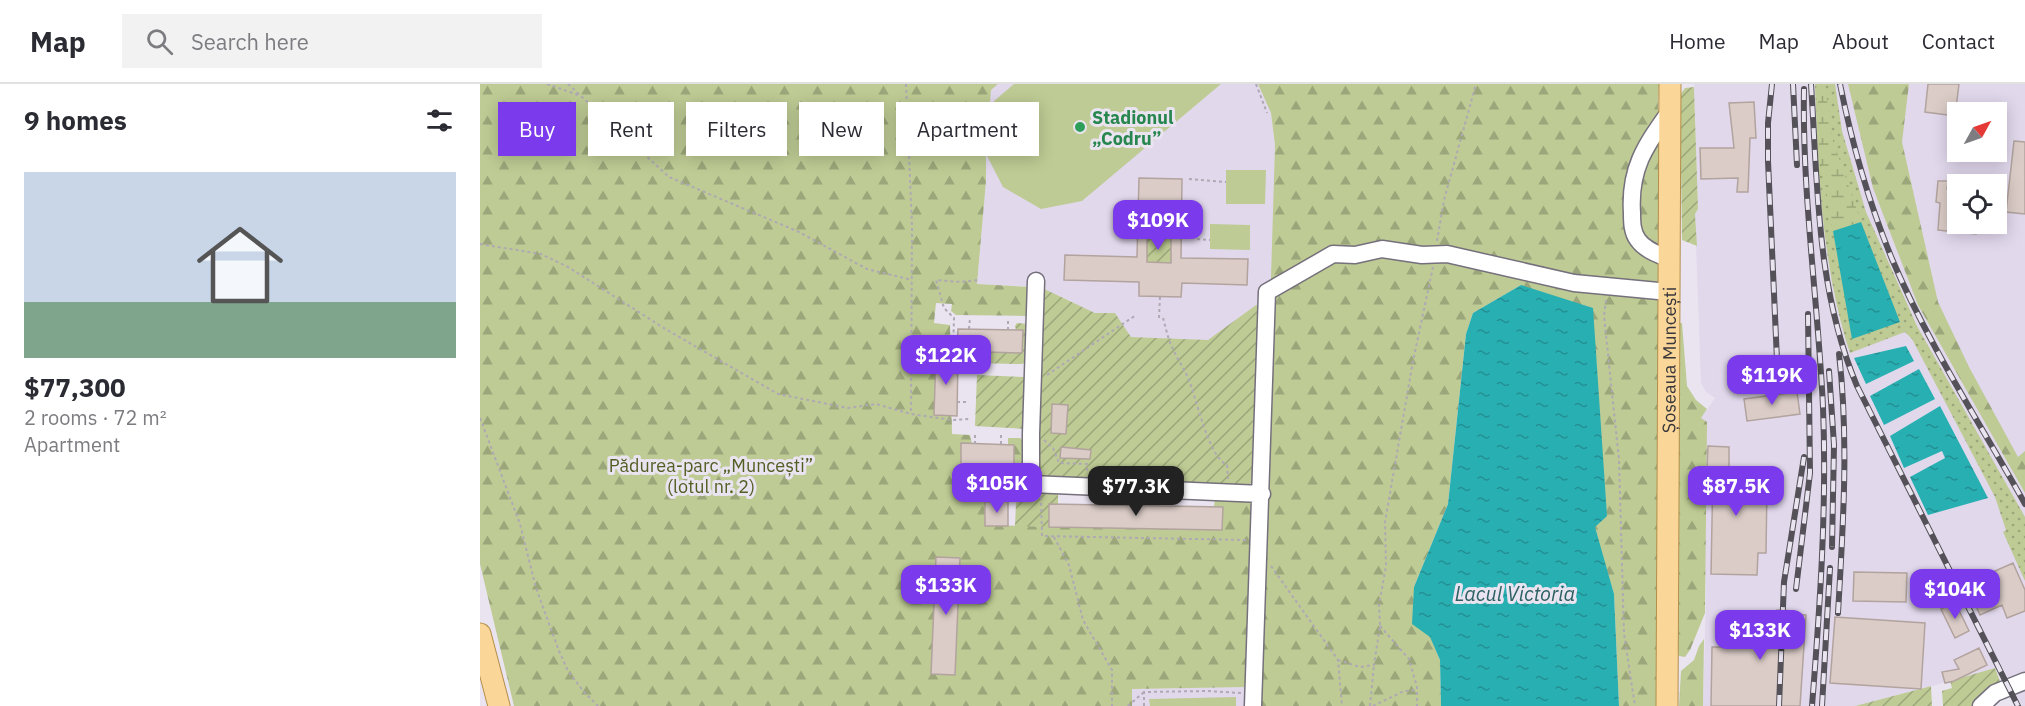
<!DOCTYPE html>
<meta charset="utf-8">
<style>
:root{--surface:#fff;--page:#f2f2f3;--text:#2b2b33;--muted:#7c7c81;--line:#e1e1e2;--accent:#7c3aed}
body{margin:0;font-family:"IBM Plex Sans",sans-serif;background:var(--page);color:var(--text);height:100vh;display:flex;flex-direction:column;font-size:22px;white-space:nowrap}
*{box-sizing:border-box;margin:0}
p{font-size:20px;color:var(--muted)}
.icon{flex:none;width:33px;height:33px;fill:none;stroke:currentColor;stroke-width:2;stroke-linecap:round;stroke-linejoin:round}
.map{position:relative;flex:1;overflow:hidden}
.side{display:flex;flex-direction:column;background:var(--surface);width:480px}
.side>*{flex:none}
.top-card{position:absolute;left:18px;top:18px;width:570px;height:54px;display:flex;gap:12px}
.needle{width:39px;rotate:50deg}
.controls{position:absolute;left:1467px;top:18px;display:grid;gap:12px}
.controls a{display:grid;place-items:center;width:60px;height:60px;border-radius:0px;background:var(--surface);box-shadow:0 3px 15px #0003;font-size:30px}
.price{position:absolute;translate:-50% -51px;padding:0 14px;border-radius:12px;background:var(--accent);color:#fff;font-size:20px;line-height:39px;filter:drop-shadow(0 2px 3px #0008)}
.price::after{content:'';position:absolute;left:50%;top:36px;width:18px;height:14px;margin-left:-9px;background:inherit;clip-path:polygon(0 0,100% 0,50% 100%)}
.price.current{background:#222;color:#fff}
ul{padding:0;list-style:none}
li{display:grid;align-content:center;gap:12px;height:318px;padding:0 24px}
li+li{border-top:2px solid var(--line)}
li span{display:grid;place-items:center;height:186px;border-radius:0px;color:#555}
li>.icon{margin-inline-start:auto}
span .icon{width:108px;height:108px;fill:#fffc;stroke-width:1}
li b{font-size:26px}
h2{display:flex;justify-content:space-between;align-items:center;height:72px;padding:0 24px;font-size:26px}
.tag{padding:0 21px;border-radius:0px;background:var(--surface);box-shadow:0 3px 15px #0003;font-size:21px;line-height:54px}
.tag.current{background:var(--accent);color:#fff}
header{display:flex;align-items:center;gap:36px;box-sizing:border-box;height:84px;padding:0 30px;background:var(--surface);border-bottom:2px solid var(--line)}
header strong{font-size:28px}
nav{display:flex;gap:33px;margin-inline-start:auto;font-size:21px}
.search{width:420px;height:54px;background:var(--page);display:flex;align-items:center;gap:15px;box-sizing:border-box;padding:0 21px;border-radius:0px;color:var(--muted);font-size:22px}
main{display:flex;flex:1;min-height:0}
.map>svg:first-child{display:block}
.built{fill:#e1d8ec;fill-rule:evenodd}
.grass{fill:url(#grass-dots)}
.forest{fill:url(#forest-firs)}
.wetland{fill:url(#wetland-marsh)}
.park{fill:#becb94}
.garden{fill:url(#garden-furrows)}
.water{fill:url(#water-ripples)}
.building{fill:#dbccc7;stroke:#b2a39e;stroke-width:1.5;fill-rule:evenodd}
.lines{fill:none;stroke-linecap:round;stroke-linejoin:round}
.minor-casing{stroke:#75707c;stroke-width:19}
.major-casing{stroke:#b48e4b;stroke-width:23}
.path{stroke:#aea9b3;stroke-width:2;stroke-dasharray:3 3;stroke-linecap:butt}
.minor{stroke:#fff;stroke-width:16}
.major{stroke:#fad798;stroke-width:21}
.rail-casing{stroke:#545258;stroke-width:6}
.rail{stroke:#eae4f1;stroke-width:4;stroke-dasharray:11;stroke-linecap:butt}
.leisure-dot{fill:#2e9e5b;stroke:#eae4f1;stroke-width:2}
.labels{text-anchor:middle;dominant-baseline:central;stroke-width:6;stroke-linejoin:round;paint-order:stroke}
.leisure-label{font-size:18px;font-weight:bold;fill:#27864d;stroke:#eae4f1;text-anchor:start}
.street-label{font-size:18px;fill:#38363b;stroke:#eae4f1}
.park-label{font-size:18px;fill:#535e23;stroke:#eae4f1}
.water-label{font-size:20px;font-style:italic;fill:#2c6062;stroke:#eae4f1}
</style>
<header>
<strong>Map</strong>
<div class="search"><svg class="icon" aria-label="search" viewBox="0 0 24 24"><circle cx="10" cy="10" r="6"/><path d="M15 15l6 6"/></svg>Search here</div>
<nav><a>Home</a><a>Map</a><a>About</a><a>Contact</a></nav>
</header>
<main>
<section class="side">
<h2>9 homes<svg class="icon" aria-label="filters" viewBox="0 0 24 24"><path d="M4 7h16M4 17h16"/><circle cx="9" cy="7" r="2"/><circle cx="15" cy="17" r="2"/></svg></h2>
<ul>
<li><span style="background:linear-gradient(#c9d6e8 70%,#7fa58c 0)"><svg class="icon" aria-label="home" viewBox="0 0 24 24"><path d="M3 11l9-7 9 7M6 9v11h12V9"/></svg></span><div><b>$77,300</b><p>2 rooms · 72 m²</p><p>Apartment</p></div></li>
</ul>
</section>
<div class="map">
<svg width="1545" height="622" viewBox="0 0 1545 622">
<defs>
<pattern id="grass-dots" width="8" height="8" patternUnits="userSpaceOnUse" patternTransform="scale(1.5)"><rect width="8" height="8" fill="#becb94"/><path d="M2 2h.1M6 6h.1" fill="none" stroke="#9ba67a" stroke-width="1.8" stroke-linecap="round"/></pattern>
<pattern id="forest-firs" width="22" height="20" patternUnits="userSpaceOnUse" patternTransform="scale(1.5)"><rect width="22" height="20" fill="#becb94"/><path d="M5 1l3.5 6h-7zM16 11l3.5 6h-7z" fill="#9ba67a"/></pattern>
<pattern id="wetland-marsh" width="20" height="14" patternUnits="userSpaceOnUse" patternTransform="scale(1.5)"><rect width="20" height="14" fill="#becb94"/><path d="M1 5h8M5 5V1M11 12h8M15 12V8" fill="none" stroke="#9ba67a"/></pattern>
<pattern id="garden-furrows" width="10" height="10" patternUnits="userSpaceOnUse" patternTransform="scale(1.5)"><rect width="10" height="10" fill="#becb94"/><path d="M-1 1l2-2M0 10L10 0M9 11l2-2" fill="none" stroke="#9ba67a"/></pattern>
<pattern id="water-ripples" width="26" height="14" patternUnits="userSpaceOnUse" patternTransform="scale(1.5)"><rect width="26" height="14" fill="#28afb2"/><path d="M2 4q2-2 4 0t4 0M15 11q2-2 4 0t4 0" fill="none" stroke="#238f92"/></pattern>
</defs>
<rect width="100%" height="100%" fill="#eae4f1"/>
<path class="built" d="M 518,0 L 778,0 L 791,29 L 795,61 L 792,211 L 781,222 L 776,221 L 728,257 L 651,253 L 635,229 L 615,229 L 560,203 L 497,200 L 506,97 L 506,70 L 511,5 Z
M 1214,0 L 1545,0 L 1545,622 L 1542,622 L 1522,582 L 1475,596 L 1375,622 L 1223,622 L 1226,512 L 1221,334 L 1235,314 L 1226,308 L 1221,299 L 1215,130 L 1218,125 ZM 1478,28 L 1516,28 L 1516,68 L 1478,68 ZM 1478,100 L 1516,100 L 1516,140 L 1478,140 Z
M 769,603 L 768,622 L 652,622 L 651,605 Z"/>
<path class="grass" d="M 1335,0 L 1355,0 L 1362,47 L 1386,128 L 1437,242 L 1545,433 L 1545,497 L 1523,448 L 1526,446 L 1515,413 L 1432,255 L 1425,248 L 1370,269 C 1342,183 1338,90 1335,0 Z"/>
<path class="forest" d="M 0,0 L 518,0 L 511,6 L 506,70 L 506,97 L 497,200 L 552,203 L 548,232 L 476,231 L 471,227 L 472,220 L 456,219 L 454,239 L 470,241 L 472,350 L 490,351 L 492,360 L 481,360 L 481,382 L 533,383 L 534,361 L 528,361 L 528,354 L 540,354 L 545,358 L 545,399 L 506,398 L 505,441 L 742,446 L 743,423 L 734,423 L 735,414 L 773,416 L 769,603 L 652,605 L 652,622 L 34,622 L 0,480 Z
M 778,0 L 1179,0 L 1178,23 L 1184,48 L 1180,622 L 1139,622 L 1134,510 L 1041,201 L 993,229 L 986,250 L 968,420 L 934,503 L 950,552 L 960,576 L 961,622 L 778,622 L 795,61 L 791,29 Z
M 1368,0 L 1429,0 L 1422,58 L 1458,218 L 1489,283 L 1538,373 L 1545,367 L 1545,409 L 1438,221 L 1393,104 Z
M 1196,239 L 1202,239 L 1207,302 L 1216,316 L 1227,325 L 1221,334 L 1227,338 L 1225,529 L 1210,566 L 1205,573 L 1199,572 L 1197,566 Z
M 1224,555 L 1223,622 L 1199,622 L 1201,587 L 1214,576 L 1219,562 Z"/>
<path class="wetland" d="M 1338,0 L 1345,0 L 1352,54 L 1381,138 L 1353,147 L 1339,65 Z"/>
<path class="park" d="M 534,0 L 741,0 L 602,117 L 561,125 L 523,103 L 506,70 L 514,17 Z
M 746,86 L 786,86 L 785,120 L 746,120 Z
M 730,140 L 770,141 L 770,166 L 730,165 Z
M 756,613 L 756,622 L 670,622 L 669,615 Z"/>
<path class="garden" d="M 1214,3 L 1218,125 L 1215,130 L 1217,162 L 1202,156 L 1200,11 L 1205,4 Z
M 667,152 L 691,153 L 691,179 L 667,178 Z
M 560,203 L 615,229 L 635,229 L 651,253 L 728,256 L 776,221 L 781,222 L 774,397 L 766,402 L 557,396 Z
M 537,239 L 548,240 L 547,278 L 542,280 L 492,279 L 492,268 L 542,269 L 535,242 Z
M 497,291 L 545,293 L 545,345 L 495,342 Z
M 553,406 L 578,408 L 578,420 L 569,420 L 569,443 L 535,442 L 536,419 Z
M 1515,584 L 1521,600 L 1493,622 L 1463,622 L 1462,607 L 1472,604 L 1470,597 Z
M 1451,602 L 1452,622 L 1375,622 L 1444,604 Z"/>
<path class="water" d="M 1381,138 L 1420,238 L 1372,255 L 1353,147 Z
M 1041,201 L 1113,224 L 1127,432 L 1115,443 L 1134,510 L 1139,622 L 961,622 L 960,576 L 950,553 L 932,540 L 934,503 L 968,420 L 986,250 L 993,229 Z
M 1426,262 L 1434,277 L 1386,300 L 1374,274 Z
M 1439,285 L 1455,315 L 1404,341 L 1390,312 Z
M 1460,322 L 1508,414 L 1448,431 L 1430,393 L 1465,374 L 1462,367 L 1424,384 L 1410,352 Z"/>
<path class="building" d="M 1448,0 L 1479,0 L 1475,32 L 1445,28 Z
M 1274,18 L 1276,54 L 1270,54 L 1268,108 L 1257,108 L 1258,94 L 1221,95 L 1220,64 L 1254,64 L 1249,19 Z
M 1534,57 L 1545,58 L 1545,130 L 1526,128 Z
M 659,94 L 702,95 L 701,174 L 768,175 L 767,201 L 702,199 L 701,213 L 659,212 L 659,198 L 584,196 L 585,171 L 657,173 ZM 667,152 L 691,153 L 691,179 L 667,178 Z
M 1458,97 L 1468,97 L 1467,105 L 1478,106 L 1478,140 L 1497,140 L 1496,150 L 1458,146 L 1460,119 L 1456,118 Z
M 478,245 L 543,246 L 542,269 L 477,267 Z
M 456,271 L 478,272 L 477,332 L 454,331 Z
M 1317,308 L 1320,330 L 1267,337 L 1264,315 Z
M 572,320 L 588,321 L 586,350 L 571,349 Z
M 481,359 L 534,361 L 534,383 L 481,382 Z
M 1228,362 L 1249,363 L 1249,387 L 1275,387 L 1275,402 L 1287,402 L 1286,469 L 1278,469 L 1277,491 L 1231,490 L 1233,386 L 1227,386 Z
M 581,363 L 611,366 L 610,375 L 580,374 Z
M 528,417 L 528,442 L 505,442 L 505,418 Z
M 569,420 L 743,423 L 742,446 L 569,443 Z
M 456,473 L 480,474 L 475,591 L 451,590 Z
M 1533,479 L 1545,506 L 1545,527 L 1527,534 L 1522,521 L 1500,531 L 1486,500 Z
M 1374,488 L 1427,489 L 1426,518 L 1373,517 Z
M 1475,518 L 1489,547 L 1475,554 L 1461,525 Z
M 1297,526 L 1314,527 L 1314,530 L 1326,531 L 1320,622 L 1231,622 L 1232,563 L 1246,563 L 1247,529 L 1296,530 Z
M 1355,533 L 1445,539 L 1441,605 L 1350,599 Z
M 1499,564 L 1507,581 L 1474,597 L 1465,599 L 1462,588 L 1479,585 L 1474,576 Z"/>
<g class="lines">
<g class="minor-casing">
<path id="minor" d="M 1189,175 C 1178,170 1165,166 1158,156 C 1152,148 1152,138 1152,129 C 1149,84 1166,61 1190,27
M 556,197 L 551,350 L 551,400 L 782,410
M 773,622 L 787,208 L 853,170 L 875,171 L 902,165 L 942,171 L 967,170 L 1094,199 L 1189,208
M 1501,622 L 1515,609 L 1545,597"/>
</g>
<g class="major-casing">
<g id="major">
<path d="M 0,550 L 19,622"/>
<path id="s1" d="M 1187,622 L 1190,0"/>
</g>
</g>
<path class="path" d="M 67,0 L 98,11
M 88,0 L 189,93 L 319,148 L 387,185 L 432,196
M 426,0 L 432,142 L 431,330
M 776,0 L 787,29
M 709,95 L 746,98
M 712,122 C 711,133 708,145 715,155 L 730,156
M 957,157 L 964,116 L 996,0
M 0,160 L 61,170 L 88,183 L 187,246 L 298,310 L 368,324 L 396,320 L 431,330 L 472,336 L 489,335
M 1126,216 L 1124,232 L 1139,376 L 1144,550 L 1155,622
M 679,234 L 680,212
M 683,234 C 686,244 688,256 693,265 C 697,275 704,284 708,294 C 717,314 727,371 747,381 L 748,395
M 489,245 L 490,234
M 528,246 L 528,236
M 488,283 L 483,273 L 473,268 L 474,234 L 464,224 L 456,196 L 481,198 L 499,196
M 478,287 L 488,288
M 567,291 L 656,231
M 477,318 L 489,318
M 0,334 L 40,440 L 56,504 L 79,567 L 88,587 L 104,608 L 118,622
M 564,356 L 573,364 L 579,379 L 607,380 L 607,390
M 495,360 L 495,348
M 521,360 L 521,350
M 561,413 L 562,452 L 766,456
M 574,453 L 589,481 L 603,536 L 632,586 L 632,622
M 791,482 L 858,576 L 862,622
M 900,542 L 929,575 L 937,603 L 937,622
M 858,576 L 880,583 L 894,581 L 900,542 L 899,521 L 906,482 L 905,438 L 933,277 L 953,183
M 648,622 L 664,608
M 664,622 L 664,608 L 727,607 L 761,609
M 890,622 L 894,581
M 893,622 L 924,607 L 937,606"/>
<use href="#minor" class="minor"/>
<use href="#major" class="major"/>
<g class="rail-casing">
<path id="rail" d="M 1292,0 L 1288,39 L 1288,77 L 1297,276
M 1313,0 L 1317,81
M 1331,0 C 1338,104 1336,204 1377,302 L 1538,622
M 1360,0 C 1372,60 1389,119 1412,175 C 1448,260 1500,339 1545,420
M 1324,5 C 1322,111 1338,217 1343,323 C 1347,422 1340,522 1332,622
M 1349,287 L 1354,361 L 1352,463
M 1316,505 L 1330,389 L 1328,230
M 1358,529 C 1363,443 1369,356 1359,270
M 1299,622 L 1304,498 L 1324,373
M 1342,622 L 1350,484"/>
</g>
<use href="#rail" class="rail"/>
</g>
<circle class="leisure-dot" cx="600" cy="43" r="6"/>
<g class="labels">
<g class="leisure-label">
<text x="612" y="33">Stadionul<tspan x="612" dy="21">„Codru”</tspan></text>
</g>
<g class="street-label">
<text stroke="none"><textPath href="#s1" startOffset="346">Șoseaua Muncești</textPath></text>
</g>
<g class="park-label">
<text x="231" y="381">Pădurea-parc „Muncești”<tspan x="231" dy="21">(lotul nr. 2)</tspan></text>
</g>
<g class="water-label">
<text x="1035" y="509">Lacul Victoria</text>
</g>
</g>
</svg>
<div class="controls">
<a><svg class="needle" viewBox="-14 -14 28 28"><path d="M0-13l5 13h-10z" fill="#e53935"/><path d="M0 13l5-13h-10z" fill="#7c7c81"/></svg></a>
<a><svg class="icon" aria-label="locate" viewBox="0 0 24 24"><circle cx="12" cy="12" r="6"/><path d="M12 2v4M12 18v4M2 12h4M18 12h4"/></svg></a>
</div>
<b class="price" style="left:678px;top:167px">$109K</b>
<b class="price" style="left:466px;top:302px">$122K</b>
<b class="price" style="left:1292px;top:322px">$119K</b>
<b class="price" style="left:517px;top:430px">$105K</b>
<b class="price current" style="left:656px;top:433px">$77.3K</b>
<b class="price" style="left:1256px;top:433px">$87.5K</b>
<b class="price" style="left:466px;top:532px">$133K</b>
<b class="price" style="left:1475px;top:536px">$104K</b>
<b class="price" style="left:1280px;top:577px">$133K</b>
<div class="top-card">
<a class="tag current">Buy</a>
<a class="tag">Rent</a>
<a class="tag">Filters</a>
<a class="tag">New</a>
<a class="tag">Apartment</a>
</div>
</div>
</main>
